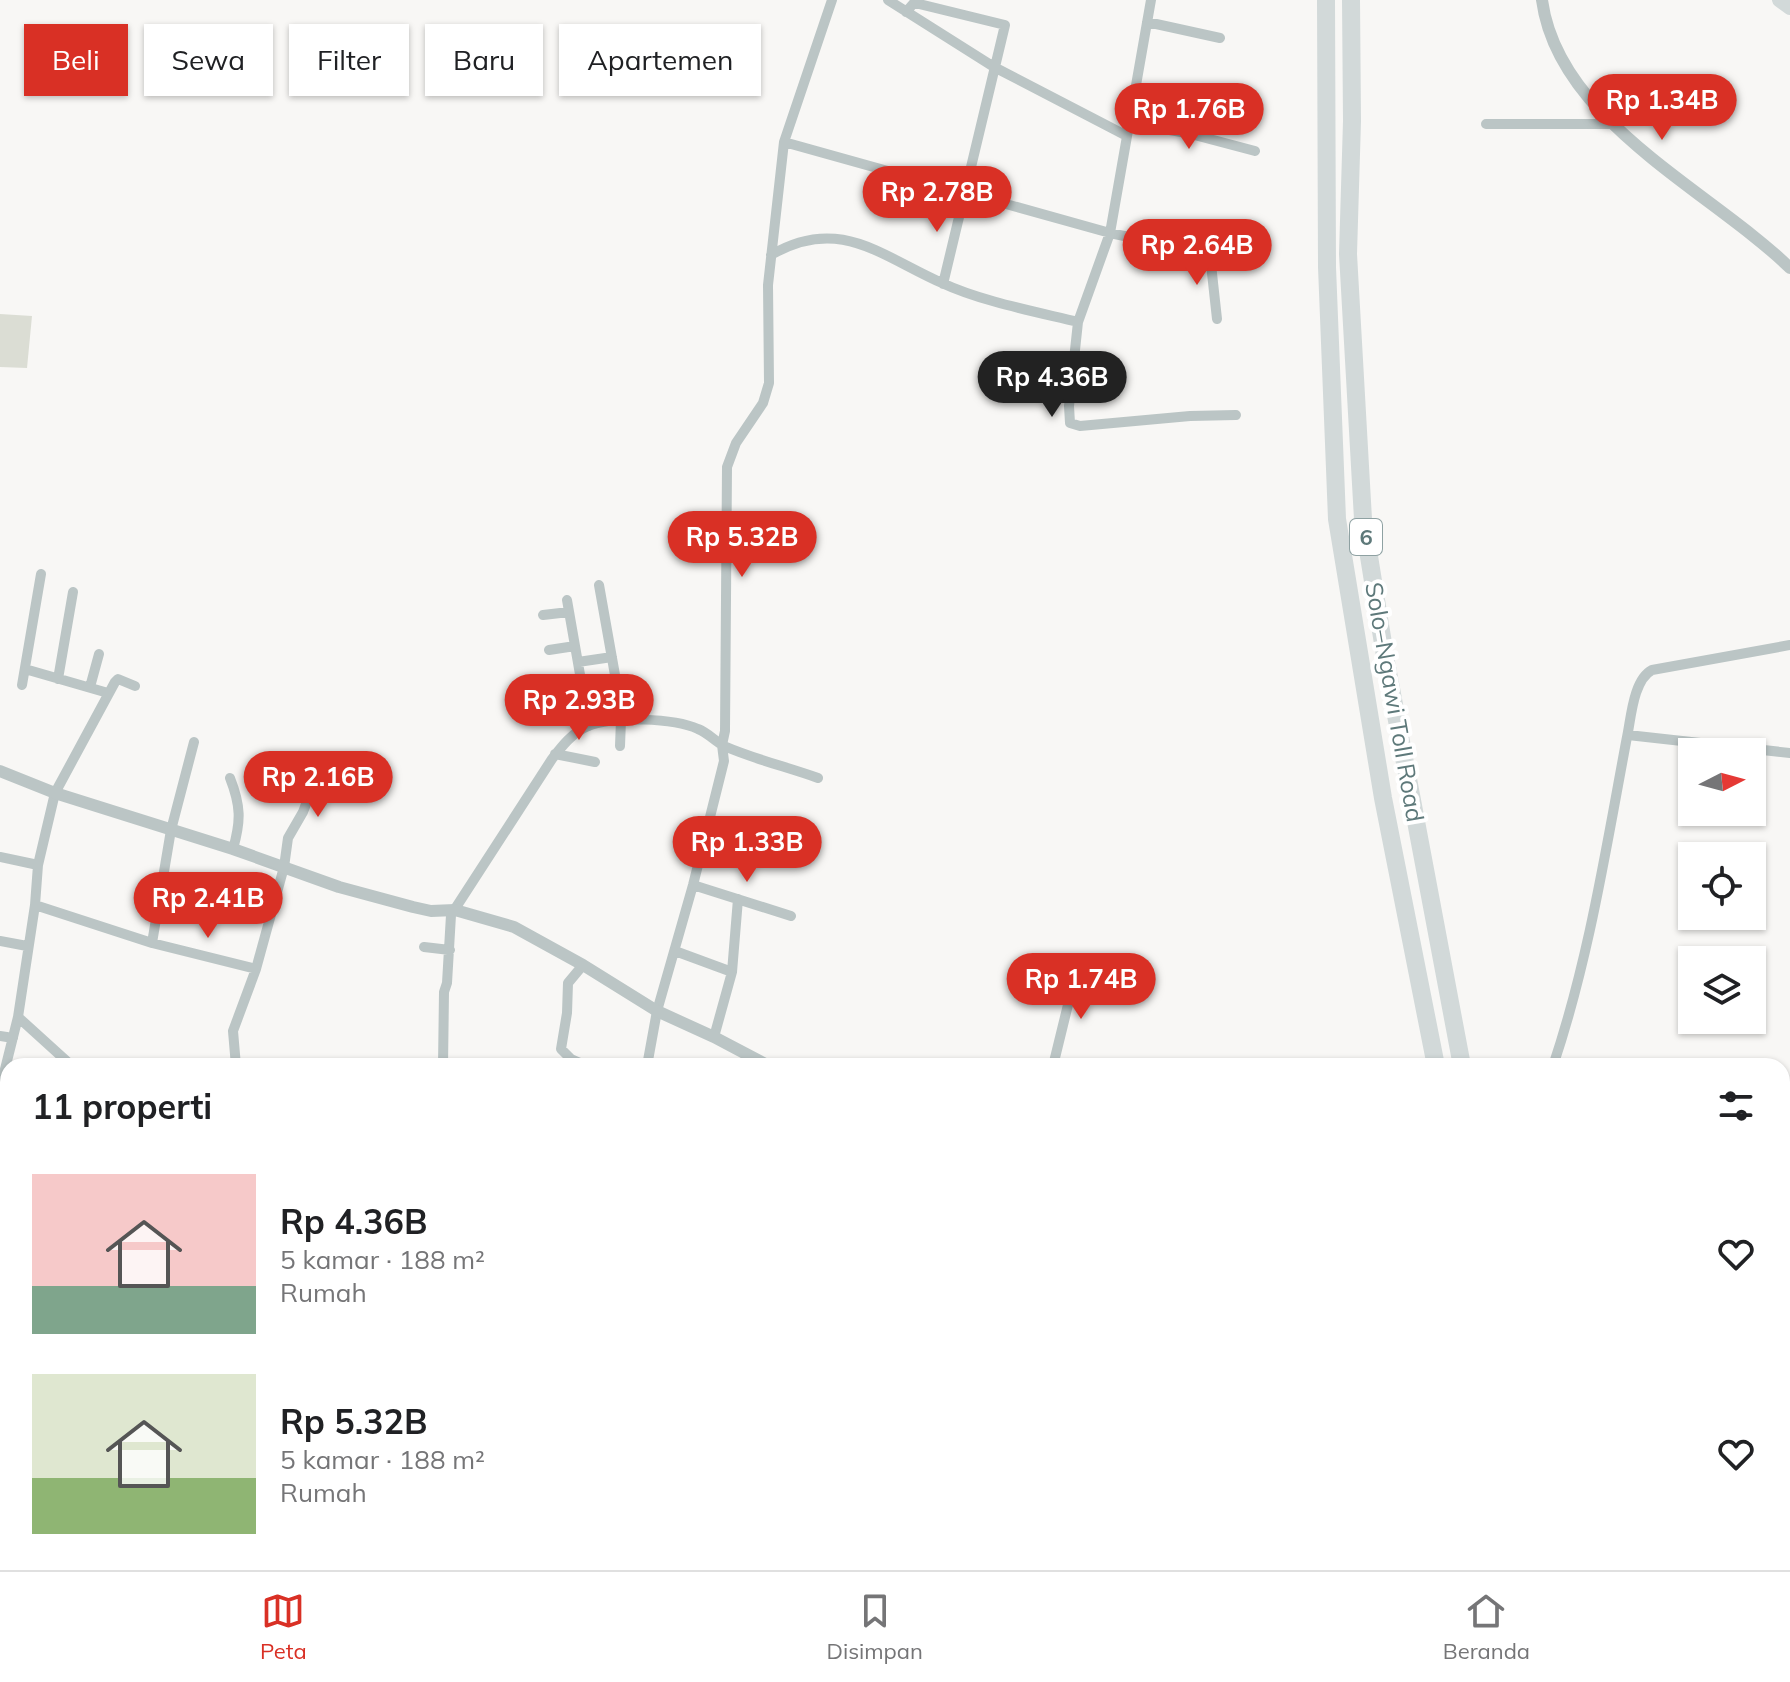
<!DOCTYPE html>
<html lang="id">
<meta charset="utf-8">
<style>
:root{--surface:#fff;--page:#f6f6f6;--text:#202124;--muted:#757577;--line:#e0e0e0;--accent:#d93025}
body{margin:0;font-family:Mulish,sans-serif;background:var(--page);color:var(--text);height:100vh;display:flex;flex-direction:column;font-size:30px;white-space:nowrap}
*{box-sizing:border-box;margin:0}
p{font-size:26px;color:var(--muted)}
.icon{flex:none;width:44px;height:44px;fill:none;stroke:currentColor;stroke-width:2;stroke-linecap:round;stroke-linejoin:round}
.map{position:relative;flex:1;overflow:hidden}
.drawer{position:absolute;left:0px;top:1058px;width:1790px;height:512px;display:flex;flex-direction:column;background:var(--surface);border-radius:24px 24px 0 0;box-shadow:0 2px 6px #0004}
.drawer>*{flex:none}
.guide{position:absolute;left:24px;top:24px;width:800px;height:72px;display:flex;gap:16px}
.needle{width:52px;rotate:84deg}
.controls{position:absolute;left:1678px;top:738px;display:grid;gap:16px}
.controls a{display:grid;place-items:center;width:88px;height:88px;border-radius:0px;background:var(--surface);box-shadow:0 2px 6px #0004;font-size:40px}
.price{position:absolute;translate:-50% -68px;padding:0 18px;border-radius:28px;background:var(--accent);color:#fff;font-size:26px;line-height:52px;filter:drop-shadow(0 2px 4px #0008)}
.price::after{content:'';position:absolute;left:50%;top:48px;width:24px;height:18px;margin-left:-12px;background:inherit;clip-path:polygon(0 0,100% 0,50% 100%)}
.price.selected{background:#222;color:#fff}
ul{padding:0;list-style:none}
li{display:flex;align-items:center;gap:24px;height:200px;padding:0 32px}
li span{display:grid;place-items:center;flex:none;width:224px;height:160px;border-radius:0px;color:#555}
li>.icon{margin-inline-start:auto}
span .icon{width:96px;height:96px;fill:#fffc;stroke-width:1}
li b{font-size:34px}
h2{display:flex;justify-content:space-between;align-items:center;height:96px;padding:0 32px;font-size:34px}
.tag{padding:0 28px;border-radius:0px;background:var(--surface);box-shadow:0 2px 6px #0004;font-size:28px;line-height:72px}
.tag.selected{background:var(--accent);color:#fff}
.tab-bar{display:flex;justify-content:space-around;align-items:center;height:112px;border-top:2px solid var(--line);background:var(--surface);font-size:22px;color:var(--muted)}
.tab-bar a{display:grid;justify-items:center;gap:4px}
.tab-bar .selected{color:var(--accent)}
.map>svg:first-child{display:block}
.green{fill:#dbddd4}
.lines{fill:none;stroke-linecap:round;stroke-linejoin:round}
.minor{stroke:#bbc5c5;stroke-width:10}
.tertiary{stroke:#bbc5c5;stroke-width:12}
.secondary{stroke:#d2d9d9;stroke-width:14}
.motorway{stroke:#d2d9d9;stroke-width:18}
.labels{text-anchor:middle;dominant-baseline:central;stroke-width:8;stroke-linejoin:round;paint-order:stroke}
.shield{fill:#fff;stroke:#8ea1a2;stroke-width:2}
.shield-label{font-size:22px;font-weight:bold;fill:#5e797a}
.street-label{font-size:24px;fill:#5e797a;stroke:#fff}
</style>
<div class="map">
<svg width="1790" height="1570" viewBox="0 0 1790 1570">
<rect width="100%" height="100%" fill="#f8f7f5"/>
<path class="green" d="M 0,314 L 32,316 L 27,368 L 0,367 Z"/>
<g class="lines">
<path class="minor" d="M 888,0 L 994,67 L 1127,136
M 1151,0 L 1110,233 L 1078,322 L 1069,406 L 1070,423 L 1080,426 L 1190,416 L 1236,415
M 906,12 L 913,4 L 919,4 L 1005,25 L 943,284
M 1147,22 L 1220,38
M 1129,123 L 1187,133 L 1255,151
M 1486,124 L 1612,124
M 784,142 L 1110,233 L 1247,262
M 771,255 C 839,215 881,256 942,283 C 980,301 1037,312 1078,322
M 1210,255 L 1217,319
M 599,585 L 623,720
M 567,600 L 589,726
M 543,615 L 569,612
M 549,650 L 575,646
M 578,662 L 612,657
M 25,669 L 108,693
M 58,679 L 73,592
M 559,682 L 580,679
M 22,685 L 41,574
M 90,687 L 99,654
M 1628,735 L 1790,753
M 620,746 L 621,720
M 555,754 L 595,762
M 230,778 C 241,806 241,821 233,849
M 0,857 L 38,865
M 693,885 L 791,916
M 35,905 L 152,943 L 171,830 L 194,742
M 0,941 L 27,946
M 152,943 L 256,969
M 424,947 L 450,950
M 675,951 L 732,972
M 583,965 L 568,983 L 567,1013 L 561,1049 L 571,1059 L 587,1066
M 18,1017 L 72,1066
M 0,1036 L 13,1038
M 714,1037 L 732,972 L 738,899
M 236,1066 L 233,1031 L 256,969 L 284,867 L 288,838 L 303,812 L 322,762
M 443,1066 L 444,992 L 447,983 L 451,915 L 552,759 C 562,746 573,732 588,726 C 613,716 674,718 698,729 C 708,733 715,741 724,746 C 754,759 787,767 818,778
M 647,1066 L 657,1011 L 693,885 L 724,761 L 722,745 L 725,731 L 727,467 L 736,443 L 763,403 L 769,383 L 768,285 L 784,142 L 832,0
M 1053,1066 L 1077,968
M 1553,1066 C 1589,959 1606,848 1627,737 C 1631,719 1633,680 1652,670 L 1790,645
M 0,1089 L 18,1017 L 35,905 L 38,865 L 55,793 L 115,682 L 118,679 L 135,686
M 1782,1223 L 1790,1223
M 0,1347 L 8,1351
M 1782,1356 L 1790,1357
M 1782,1509 L 1790,1517
M 174,1562 L 175,1570
M 1124,1562 L 1125,1570
M 1167,1562 L 1193,1570
M 1316,1567 L 1348,1570
M 250,1570 L 253,1562"/>
<path class="tertiary" d="M 1542,0 C 1558,121 1710,190 1790,268
M 0,771 L 55,793 L 233,849 L 339,887 L 413,907 L 431,911 L 455,910 L 514,927 L 583,965 L 657,1011 L 714,1037 L 769,1066
M 1241,1570 L 1242,1562"/>
<path class="secondary" d="M 1779,0 L 1790,8"/>
<path class="motorway" d="M 1326,0 L 1327,267 L 1337,519 L 1383,798 L 1436,1066
M 1351,0 L 1352,121 L 1348,254 L 1363,519 L 1386,662 L 1462,1066
M 1514,1562 L 1514,1570
M 1542,1562 L 1542,1570"/>
</g>
<g class="labels">
<rect class="shield" x="1350" y="519" width="32" height="36" rx="6"/>
<g class="shield-label">
<text x="1366" y="537">6</text>
</g>
<g class="street-label">
<text transform="translate(1395 702) rotate(80)">Solo–Ngawi Toll Road</text>
</g>
</g>
</svg>
<div class="controls">
<a><svg class="needle" viewBox="-14 -14 28 28"><path d="M0-13l5 13h-10z" fill="#e53935"/><path d="M0 13l5-13h-10z" fill="#757577"/></svg></a>
<a><svg class="icon" aria-label="locate" viewBox="0 0 24 24"><circle cx="12" cy="12" r="6"/><path d="M12 2v4M12 18v4M2 12h4M18 12h4"/></svg></a>
<a><svg class="icon" aria-label="layers" viewBox="0 0 24 24"><path d="M12 4l9 5-9 5-9-5zM3 14l9 5 9-5"/></svg></a>
</div>
<b class="price" style="left:1662px;top:142px">Rp 1.34B</b>
<b class="price" style="left:1189px;top:151px">Rp 1.76B</b>
<b class="price" style="left:937px;top:234px">Rp 2.78B</b>
<b class="price" style="left:1197px;top:287px">Rp 2.64B</b>
<b class="price selected" style="left:1052px;top:419px">Rp 4.36B</b>
<b class="price" style="left:742px;top:579px">Rp 5.32B</b>
<b class="price" style="left:579px;top:742px">Rp 2.93B</b>
<b class="price" style="left:318px;top:819px">Rp 2.16B</b>
<b class="price" style="left:747px;top:884px">Rp 1.33B</b>
<b class="price" style="left:208px;top:940px">Rp 2.41B</b>
<b class="price" style="left:1081px;top:1021px">Rp 1.74B</b>
<div class="guide">
<a class="tag selected">Beli</a>
<a class="tag">Sewa</a>
<a class="tag">Filter</a>
<a class="tag">Baru</a>
<a class="tag">Apartemen</a>
</div>
<section class="drawer">
<h2>11 properti<svg class="icon" aria-label="filters" viewBox="0 0 24 24"><path d="M4 7h16M4 17h16"/><circle cx="9" cy="7" r="2"/><circle cx="15" cy="17" r="2"/></svg></h2>
<ul>
<li><span style="background:linear-gradient(#f6c9c9 70%,#7fa58c 0)"><svg class="icon" aria-label="home" viewBox="0 0 24 24"><path d="M3 11l9-7 9 7M6 9v11h12V9"/></svg></span><div><b>Rp 4.36B</b><p>5 kamar · 188 m²</p><p>Rumah</p></div><svg class="icon" aria-label="heart" viewBox="0 0 24 24"><path d="M12 20l-8-8c-3-5 5-10 8-4 3-6 11-1 8 4z"/></svg></li>
<li><span style="background:linear-gradient(#dfe7d0 65%,#8fb573 0)"><svg class="icon" aria-label="home" viewBox="0 0 24 24"><path d="M3 11l9-7 9 7M6 9v11h12V9"/></svg></span><div><b>Rp 5.32B</b><p>5 kamar · 188 m²</p><p>Rumah</p></div><svg class="icon" aria-label="heart" viewBox="0 0 24 24"><path d="M12 20l-8-8c-3-5 5-10 8-4 3-6 11-1 8 4z"/></svg></li>
</ul>
</section>
</div>
<nav class="tab-bar">
<a class="selected"><svg class="icon" aria-label="map" viewBox="0 0 24 24"><path d="M3 6l6-2 6 2 6-2v14l-6 2-6-2-6 2zM9 4v14M15 6v14"/></svg>Peta</a>
<a><svg class="icon" aria-label="saved" viewBox="0 0 24 24"><path d="M7 4h10v16l-5-4-5 4z"/></svg>Disimpan</a>
<a><svg class="icon" aria-label="home" viewBox="0 0 24 24"><path d="M3 11l9-7 9 7M6 9v11h12V9"/></svg>Beranda</a>
</nav>
